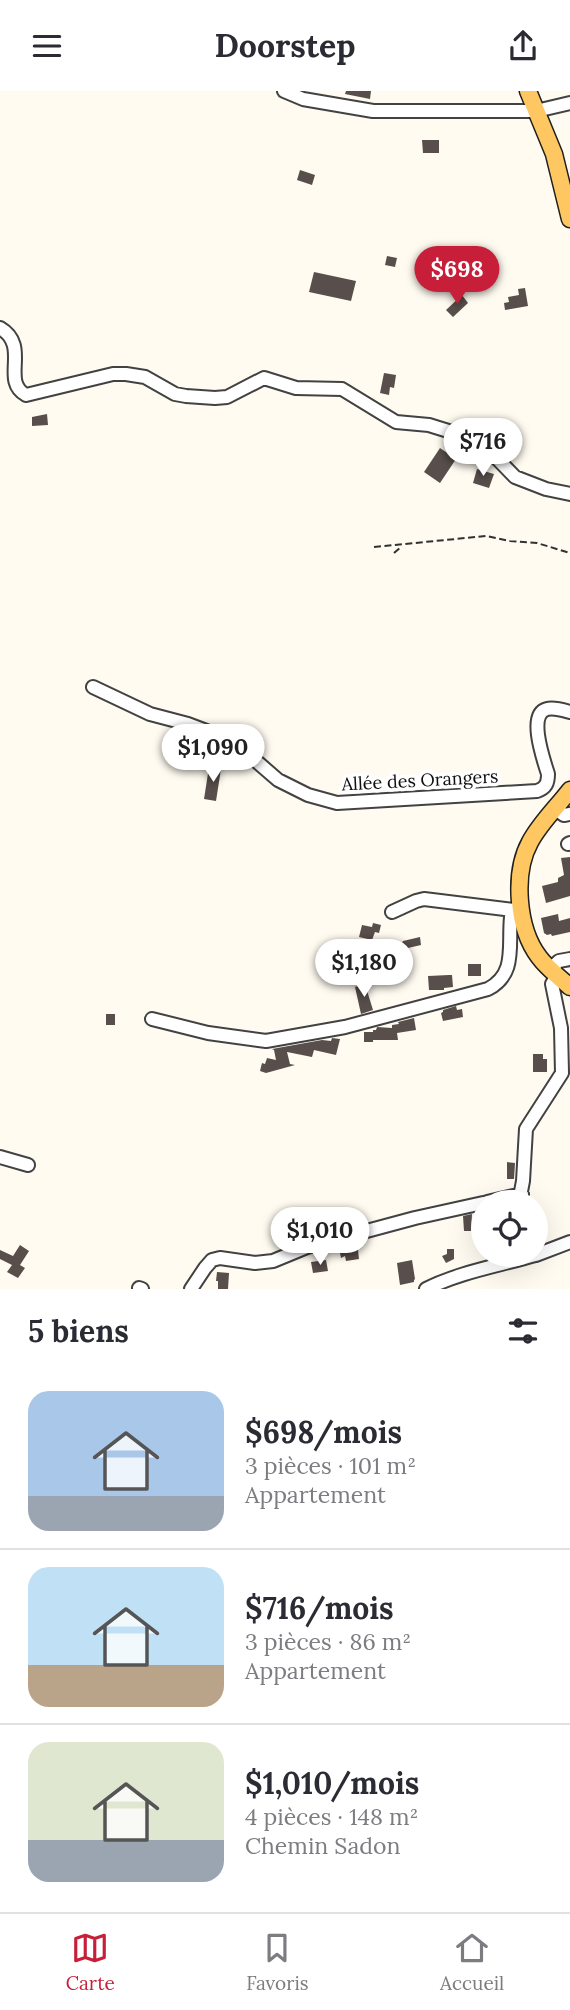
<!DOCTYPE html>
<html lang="fr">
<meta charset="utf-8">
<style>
:root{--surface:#fff;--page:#f2f2f3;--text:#2b2b33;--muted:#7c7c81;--line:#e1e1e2;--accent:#c71f39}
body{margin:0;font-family:Lora,serif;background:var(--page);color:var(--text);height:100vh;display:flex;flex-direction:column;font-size:26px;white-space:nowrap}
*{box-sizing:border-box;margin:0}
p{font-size:23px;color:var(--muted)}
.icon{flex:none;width:38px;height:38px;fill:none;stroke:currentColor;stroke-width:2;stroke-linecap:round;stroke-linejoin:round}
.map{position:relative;height:1198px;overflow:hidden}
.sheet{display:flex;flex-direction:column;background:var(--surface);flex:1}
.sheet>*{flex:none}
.controls{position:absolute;left:471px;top:1099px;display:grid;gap:14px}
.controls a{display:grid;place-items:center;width:77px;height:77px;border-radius:50%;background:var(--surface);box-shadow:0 7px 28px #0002;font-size:35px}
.price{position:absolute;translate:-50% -60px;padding:0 16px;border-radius:24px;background:#fff;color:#222;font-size:23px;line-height:46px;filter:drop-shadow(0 2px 4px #0008)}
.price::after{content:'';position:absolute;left:50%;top:42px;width:21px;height:16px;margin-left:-10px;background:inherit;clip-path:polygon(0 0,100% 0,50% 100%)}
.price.selected{background:var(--accent);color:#fff}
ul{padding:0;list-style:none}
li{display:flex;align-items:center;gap:21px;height:175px;padding:0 28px}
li+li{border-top:2px solid var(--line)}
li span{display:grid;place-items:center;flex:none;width:196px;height:140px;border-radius:21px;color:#555}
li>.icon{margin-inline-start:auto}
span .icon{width:84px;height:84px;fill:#fffc;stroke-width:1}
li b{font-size:30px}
h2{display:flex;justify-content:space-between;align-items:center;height:84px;padding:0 28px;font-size:30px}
header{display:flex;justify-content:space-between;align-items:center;height:91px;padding:0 28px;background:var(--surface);font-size:32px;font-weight:700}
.menu{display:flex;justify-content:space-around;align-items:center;height:98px;border-top:2px solid var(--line);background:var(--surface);font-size:19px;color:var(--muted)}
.menu a{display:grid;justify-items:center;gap:4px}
.menu .selected{color:var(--accent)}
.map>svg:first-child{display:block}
.building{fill:#584e4b}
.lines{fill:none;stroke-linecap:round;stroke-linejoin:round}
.minor-casing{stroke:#424242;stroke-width:16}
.major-casing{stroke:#202020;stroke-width:19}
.path{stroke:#313131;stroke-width:2;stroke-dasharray:7 3.5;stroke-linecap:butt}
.minor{stroke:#fff;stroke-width:12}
.major{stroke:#ffc761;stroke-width:16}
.labels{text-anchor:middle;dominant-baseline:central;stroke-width:7;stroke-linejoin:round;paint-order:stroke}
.street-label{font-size:18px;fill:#0f0f0f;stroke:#fff}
</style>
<header><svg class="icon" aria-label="menu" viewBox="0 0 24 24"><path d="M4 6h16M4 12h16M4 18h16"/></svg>Doorstep<svg class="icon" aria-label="share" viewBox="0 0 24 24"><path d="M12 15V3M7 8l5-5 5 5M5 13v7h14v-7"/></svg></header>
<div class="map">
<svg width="570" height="1198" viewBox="0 0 570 1198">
<rect width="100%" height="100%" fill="#fffbf1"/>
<path class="building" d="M 346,0 L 371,0 L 370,8 L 345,3 Z
M 422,49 L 439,49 L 439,62 L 423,62 Z
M 300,79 L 315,84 L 312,94 L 297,89 Z
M 387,165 L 397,167 L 395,176 L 385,174 Z
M 314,181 L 356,190 L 351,210 L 309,201 Z
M 525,197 L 528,215 L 505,219 L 504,212 L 509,211 L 508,206 L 519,204 L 518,198 Z
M 462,204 L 468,212 L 453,226 L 446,219 Z
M 384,282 L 396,284 L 394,297 L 390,296 L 389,304 L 380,302 Z
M 47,323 L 48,334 L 32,335 L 32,326 Z
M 440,357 L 456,368 L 440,392 L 424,381 Z
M 477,378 L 494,383 L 489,397 L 473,392 Z
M 209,676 L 221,678 L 216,710 L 204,708 Z
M 570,766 L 570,805 L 546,812 L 542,795 L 558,791 L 558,787 L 564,784 L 561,767 Z
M 558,823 L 559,830 L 570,827 L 570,841 L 552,845 L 551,843 L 547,844 L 544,842 L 541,827 Z
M 373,832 L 381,834 L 379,842 L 375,841 L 372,849 L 359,846 L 362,834 L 372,836 Z
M 420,846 L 421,854 L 408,857 L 403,864 L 397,860 L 403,850 Z
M 468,873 L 481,873 L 481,885 L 468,885 Z
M 449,884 L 452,884 L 453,896 L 444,897 L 444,899 L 429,899 L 428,885 Z
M 365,893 L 373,919 L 361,923 L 355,896 Z
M 456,915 L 457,919 L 462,918 L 463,926 L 443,930 L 441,922 L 443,921 L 443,919 Z
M 106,923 L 115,923 L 115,934 L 106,934 Z
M 414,927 L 416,939 L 397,942 L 398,949 L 373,949 L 373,951 L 364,951 L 364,941 L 373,941 L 373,939 L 376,939 L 377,936 L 392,937 L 392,934 L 399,933 L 398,931 Z
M 332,947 L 340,948 L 336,964 L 314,959 L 312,966 L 287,961 L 290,973 L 295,974 L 266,982 L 260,980 L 262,972 L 265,973 L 267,967 L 276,969 L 274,959 L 272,958 L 322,949 L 331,950 Z
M 533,963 L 543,963 L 543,968 L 547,968 L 547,981 L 533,981 Z
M 507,1071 L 515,1072 L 514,1088 L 507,1088 Z
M 472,1123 L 471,1140 L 464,1140 L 463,1125 Z
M 20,1154 L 29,1160 L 20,1174 L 25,1177 L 18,1187 L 7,1181 L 12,1174 L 0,1168 L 0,1159 L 13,1165 Z
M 347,1154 L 348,1159 L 358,1159 L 359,1168 L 346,1170 L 345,1165 L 341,1167 L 339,1157 Z
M 447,1158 L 454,1158 L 454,1168 L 446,1172 L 442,1165 L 447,1163 Z
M 326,1169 L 328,1180 L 313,1182 L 311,1171 Z
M 412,1169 L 415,1188 L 414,1189 L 414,1191 L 400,1194 L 397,1172 Z
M 217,1181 L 229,1182 L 228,1198 L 218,1198 L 218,1190 L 216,1190 Z"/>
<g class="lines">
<g class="minor-casing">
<path id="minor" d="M 284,0 L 303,8 L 373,20 L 536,20 L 570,12
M 0,237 C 31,255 0,290 26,304 L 113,283 L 126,283 L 145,286 L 175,303 L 186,305 L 215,307 L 227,306 L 264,287 L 296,297 L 342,298 L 396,331 L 429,334 L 474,348 L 481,351 L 515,386 L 546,398 L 570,403
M 93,596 L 150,623 L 188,633 L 233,650 L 278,689 L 308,704 L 337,712 L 537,700 C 546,697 548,692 548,683 C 544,670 527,623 547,618 C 554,616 563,619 570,621
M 555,718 L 564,724 L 570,723
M 568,753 L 570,752
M 392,821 L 416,810 L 424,808 L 513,819
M 550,878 L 559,870 L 570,868
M 152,928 L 208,942 L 266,950 L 345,936 L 488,898 C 517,883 508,855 511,826 L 513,819 L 521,814
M 0,1066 L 28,1074
M 487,1111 L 522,1103
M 519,1111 L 523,1090 L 526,1038 L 562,982 L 561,937 L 552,893 L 557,884
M 536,1164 L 570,1151
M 139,1197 L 142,1198
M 191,1198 L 205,1177 L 212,1169 L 220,1167 L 255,1172 L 273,1170 L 307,1156 L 415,1127 L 483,1112
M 426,1198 C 460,1181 498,1175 535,1164"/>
</g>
<g class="major-casing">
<path id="major" d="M 528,0 L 554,63 L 570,128
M 570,699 C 557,716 540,732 530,751 C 513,782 517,837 539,866 C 547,877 559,886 570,896"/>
</g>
<path class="path" d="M 374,456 L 486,445 L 510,450 L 537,452 L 570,462
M 394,462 L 402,455"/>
<use href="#minor" class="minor"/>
<use href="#major" class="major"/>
</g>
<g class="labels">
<g class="street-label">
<text transform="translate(420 689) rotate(-3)">Allée des Orangers</text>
</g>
</g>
</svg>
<div class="controls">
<a><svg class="icon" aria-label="locate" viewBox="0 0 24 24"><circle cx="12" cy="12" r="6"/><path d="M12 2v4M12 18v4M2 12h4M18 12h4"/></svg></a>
</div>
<b class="price selected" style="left:457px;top:215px">$698</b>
<b class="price" style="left:483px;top:387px">$716</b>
<b class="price" style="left:213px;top:693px">$1,090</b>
<b class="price" style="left:364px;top:908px">$1,180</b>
<b class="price" style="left:320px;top:1176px">$1,010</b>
</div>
<section class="sheet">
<h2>5 biens<svg class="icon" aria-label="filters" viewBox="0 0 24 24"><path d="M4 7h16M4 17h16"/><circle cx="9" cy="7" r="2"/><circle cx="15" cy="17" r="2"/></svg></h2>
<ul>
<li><span style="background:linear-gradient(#a9c7e8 75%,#9aa5b1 0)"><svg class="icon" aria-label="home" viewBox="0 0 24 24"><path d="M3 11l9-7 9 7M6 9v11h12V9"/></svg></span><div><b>$698/mois</b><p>3 pièces · 101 m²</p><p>Appartement</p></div></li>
<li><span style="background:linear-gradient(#bfe0f5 70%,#b9a48a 0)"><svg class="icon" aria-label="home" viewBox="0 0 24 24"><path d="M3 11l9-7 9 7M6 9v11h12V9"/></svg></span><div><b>$716/mois</b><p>3 pièces · 86 m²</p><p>Appartement</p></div></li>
<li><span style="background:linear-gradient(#dfe7d0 70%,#9aa5b1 0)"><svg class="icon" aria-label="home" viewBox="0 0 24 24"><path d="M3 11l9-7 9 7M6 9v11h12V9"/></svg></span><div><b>$1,010/mois</b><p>4 pièces · 148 m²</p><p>Chemin Sadon</p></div></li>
</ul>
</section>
<nav class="menu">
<a class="selected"><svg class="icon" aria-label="map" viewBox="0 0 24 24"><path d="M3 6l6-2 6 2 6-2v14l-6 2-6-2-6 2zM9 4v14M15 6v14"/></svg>Carte</a>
<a><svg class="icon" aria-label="saved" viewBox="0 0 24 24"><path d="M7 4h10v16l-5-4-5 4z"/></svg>Favoris</a>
<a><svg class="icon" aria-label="home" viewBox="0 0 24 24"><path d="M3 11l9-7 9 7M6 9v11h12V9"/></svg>Accueil</a>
</nav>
